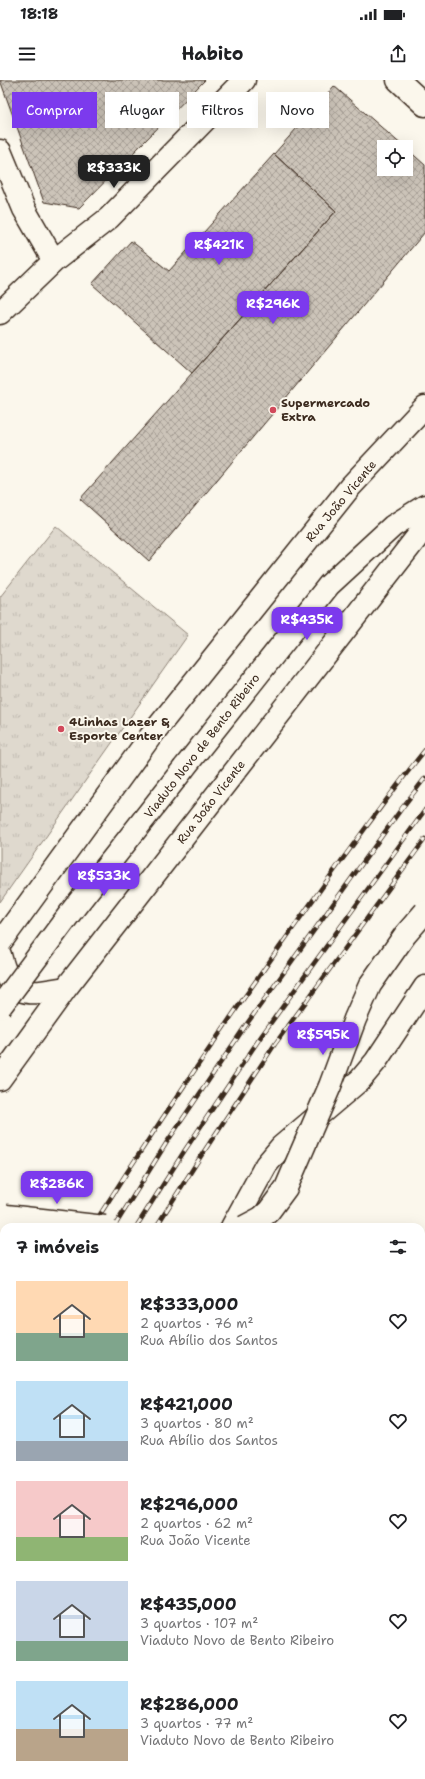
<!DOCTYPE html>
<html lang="pt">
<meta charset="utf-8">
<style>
:root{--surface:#fff;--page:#f2f2f2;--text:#202124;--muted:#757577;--accent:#7c3aed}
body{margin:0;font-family:"Shantell Sans",sans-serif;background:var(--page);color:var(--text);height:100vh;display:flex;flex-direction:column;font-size:15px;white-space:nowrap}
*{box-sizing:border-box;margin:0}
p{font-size:13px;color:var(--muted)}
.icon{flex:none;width:22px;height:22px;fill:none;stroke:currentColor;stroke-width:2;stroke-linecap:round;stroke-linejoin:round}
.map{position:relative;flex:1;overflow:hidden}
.panel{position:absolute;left:0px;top:1143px;width:425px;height:556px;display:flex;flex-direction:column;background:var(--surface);border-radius:12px 12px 0 0;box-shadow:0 4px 16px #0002}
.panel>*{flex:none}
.banner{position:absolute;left:12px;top:12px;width:401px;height:36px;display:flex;gap:8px}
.buttons{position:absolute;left:377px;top:60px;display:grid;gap:8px}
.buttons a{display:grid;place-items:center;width:36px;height:36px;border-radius:0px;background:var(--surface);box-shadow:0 4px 16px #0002;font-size:20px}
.price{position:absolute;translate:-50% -34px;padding:0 9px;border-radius:8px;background:var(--accent);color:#fff;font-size:13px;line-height:26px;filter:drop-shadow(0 1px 2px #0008)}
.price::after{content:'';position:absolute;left:50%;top:24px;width:12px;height:9px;margin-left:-6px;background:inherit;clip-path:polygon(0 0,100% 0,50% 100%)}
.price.selected{background:#222;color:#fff}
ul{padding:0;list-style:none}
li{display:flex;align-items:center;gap:12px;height:100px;padding:0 16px}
li span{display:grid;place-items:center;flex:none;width:112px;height:80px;border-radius:0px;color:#555}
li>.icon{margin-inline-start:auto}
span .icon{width:48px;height:48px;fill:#fffc;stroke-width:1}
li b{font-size:17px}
h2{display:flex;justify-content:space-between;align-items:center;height:48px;padding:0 16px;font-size:17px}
.pill{padding:0 14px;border-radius:0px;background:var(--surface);box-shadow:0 4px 16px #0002;font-size:14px;line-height:36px}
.pill.selected{background:var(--accent);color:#fff}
.status{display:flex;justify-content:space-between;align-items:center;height:28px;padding:0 20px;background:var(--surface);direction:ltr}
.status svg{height:11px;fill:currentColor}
header{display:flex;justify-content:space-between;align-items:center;height:52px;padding:0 16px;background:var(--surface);font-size:18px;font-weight:700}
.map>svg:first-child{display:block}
.park{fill:url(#park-tufts);stroke:#8d8276}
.building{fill:url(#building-cross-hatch);stroke:#3b2a1e}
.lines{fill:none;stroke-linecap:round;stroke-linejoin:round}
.street-casing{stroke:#3b2a1e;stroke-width:25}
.secondary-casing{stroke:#3b2a1e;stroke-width:25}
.primary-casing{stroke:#3b2a1e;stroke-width:25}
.street{stroke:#fbf7ec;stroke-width:22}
.secondary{stroke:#fbf7ec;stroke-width:22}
.primary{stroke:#fbf7ec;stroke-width:22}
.rail-casing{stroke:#3b2a1e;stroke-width:4.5}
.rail{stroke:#fbf7ec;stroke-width:3;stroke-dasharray:9;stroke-linecap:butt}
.secondary-bridge-casing{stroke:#3b2a1e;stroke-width:25;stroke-linecap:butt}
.secondary-bridge{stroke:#fbf7ec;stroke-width:22}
.poi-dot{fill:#d1495b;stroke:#fbf7ec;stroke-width:1.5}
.labels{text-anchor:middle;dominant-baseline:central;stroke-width:4;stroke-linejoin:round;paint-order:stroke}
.poi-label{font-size:12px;font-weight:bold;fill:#3b2a1e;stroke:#fbf7ec;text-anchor:start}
.street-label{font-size:12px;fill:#3b2a1e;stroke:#fbf7ec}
</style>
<div class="status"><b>18:18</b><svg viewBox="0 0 49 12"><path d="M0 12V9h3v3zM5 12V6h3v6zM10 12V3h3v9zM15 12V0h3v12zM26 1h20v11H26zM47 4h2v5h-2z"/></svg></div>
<header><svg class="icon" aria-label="menu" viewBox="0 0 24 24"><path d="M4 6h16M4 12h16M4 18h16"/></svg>Habito<svg class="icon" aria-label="share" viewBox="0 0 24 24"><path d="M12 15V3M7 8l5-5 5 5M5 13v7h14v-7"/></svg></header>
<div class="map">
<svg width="425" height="1699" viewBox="0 0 425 1699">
<defs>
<pattern id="park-tufts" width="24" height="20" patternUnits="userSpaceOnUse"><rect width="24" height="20" fill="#dfd9ce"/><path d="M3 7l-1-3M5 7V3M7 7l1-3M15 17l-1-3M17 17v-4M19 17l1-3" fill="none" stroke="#c0bab0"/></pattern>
<pattern id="building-cross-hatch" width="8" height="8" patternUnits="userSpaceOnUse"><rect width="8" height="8" fill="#ccc4b9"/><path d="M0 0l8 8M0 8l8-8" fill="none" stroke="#a79f96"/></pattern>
</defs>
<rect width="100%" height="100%" fill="#fbf7ec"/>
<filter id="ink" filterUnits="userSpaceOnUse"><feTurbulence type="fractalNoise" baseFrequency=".025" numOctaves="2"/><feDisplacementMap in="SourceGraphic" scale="8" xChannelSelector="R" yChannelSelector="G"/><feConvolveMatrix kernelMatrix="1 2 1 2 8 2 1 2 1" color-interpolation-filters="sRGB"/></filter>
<g filter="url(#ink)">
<path class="park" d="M 56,446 L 188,555 L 0,822 L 0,517 Z"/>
<path class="building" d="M 0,0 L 205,0 L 79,128 L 44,122 Z
M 334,6 L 404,67 L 384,67 L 384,89 L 406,89 L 406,68 L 425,85 L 425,152 L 149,481 L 80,419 L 336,131 L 274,74 Z
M 274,74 L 336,131 L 192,293 L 92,204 L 131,161 L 169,191 Z"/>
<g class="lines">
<g class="street-casing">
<path id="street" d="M 398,0 L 425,25
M 0,71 L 24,129 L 54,181
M 0,233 L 54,181 L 109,138 L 244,0"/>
</g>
<g class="secondary-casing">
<path id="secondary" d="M 184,688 L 329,505 L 393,446 L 425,426
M 232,1147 L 266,1085 L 281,1067 L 360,1000 L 376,981 L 425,907
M 0,1557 L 4,1550
M 421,1661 L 425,1660
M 4,1699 L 6,1695
M 62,1699 L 68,1695"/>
</g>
<g class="primary-casing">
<path id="primary" d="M 0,863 L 150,657 L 350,407 L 425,327
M 0,875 C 11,919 26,915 66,908
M 0,999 L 66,908 L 425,447"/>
</g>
<use href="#street" class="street"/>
<use href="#secondary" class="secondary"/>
<use href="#primary" class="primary"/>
<g class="rail-casing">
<path id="rail" d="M 92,1147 C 161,1038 233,932 308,827 C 346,774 384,721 425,670
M 114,1147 L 167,1062 L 246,945 L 402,728 L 425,698
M 136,1147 L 185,1070 L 262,955 L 425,730
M 156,1147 L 201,1076 L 275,964 L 425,759
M 0,1302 L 4,1295
M 0,1335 L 4,1328
M 0,1374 L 4,1367
M 0,1426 L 4,1417"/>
</g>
<use href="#rail" class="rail"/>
<g class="secondary-bridge-casing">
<path id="secondary-bridge" d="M 0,927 L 71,832 L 184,688
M 6,1136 L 105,1147
M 244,1147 L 261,1138 L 269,1131 L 286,1108 L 330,1006 L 355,939 L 370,905 L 405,855 L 425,832"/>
</g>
<use href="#secondary-bridge" class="secondary-bridge"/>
</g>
</g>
<g class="poi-dot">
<circle cx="273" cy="330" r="4"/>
<circle cx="61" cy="649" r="4"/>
</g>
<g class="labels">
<g class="poi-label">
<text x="281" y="323">Supermercado<tspan x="281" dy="14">Extra</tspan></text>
<text x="69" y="642">4Linhas Lazer &amp;<tspan x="69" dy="14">Esporte Center</tspan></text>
</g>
<g class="street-label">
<text transform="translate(341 421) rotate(-50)">Rua João Vicente</text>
<text transform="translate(202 666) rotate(-52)">Viaduto Novo de Bento Ribeiro</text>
<text transform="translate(211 722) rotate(-52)">Rua João Vicente</text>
</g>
</g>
</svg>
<div class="buttons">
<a><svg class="icon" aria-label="locate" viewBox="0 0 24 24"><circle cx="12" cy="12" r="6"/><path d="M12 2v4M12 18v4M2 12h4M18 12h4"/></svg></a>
</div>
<b class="price selected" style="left:114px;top:109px">R$333K</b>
<b class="price" style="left:219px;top:186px">R$421K</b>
<b class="price" style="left:273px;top:245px">R$296K</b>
<b class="price" style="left:307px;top:561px">R$435K</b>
<b class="price" style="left:104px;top:817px">R$533K</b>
<b class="price" style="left:323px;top:976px">R$595K</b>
<b class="price" style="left:57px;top:1125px">R$286K</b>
<div class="banner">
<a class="pill selected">Comprar</a>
<a class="pill">Alugar</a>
<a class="pill">Filtros</a>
<a class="pill">Novo</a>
</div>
<section class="panel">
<h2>7 imóveis<svg class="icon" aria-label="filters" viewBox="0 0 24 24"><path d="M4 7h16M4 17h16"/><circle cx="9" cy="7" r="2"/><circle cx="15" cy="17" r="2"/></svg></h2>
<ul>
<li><span style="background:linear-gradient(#ffd9b3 65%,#7fa58c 0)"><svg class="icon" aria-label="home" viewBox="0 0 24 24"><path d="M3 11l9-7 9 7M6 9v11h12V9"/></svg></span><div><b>R$333,000</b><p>2 quartos · 76 m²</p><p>Rua Abílio dos Santos</p></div><svg class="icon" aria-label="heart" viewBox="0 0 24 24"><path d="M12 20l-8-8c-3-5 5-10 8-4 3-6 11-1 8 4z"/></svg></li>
<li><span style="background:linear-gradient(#bfe0f5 75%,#9aa5b1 0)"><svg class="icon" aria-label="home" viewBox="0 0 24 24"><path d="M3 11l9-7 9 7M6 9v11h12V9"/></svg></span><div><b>R$421,000</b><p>3 quartos · 80 m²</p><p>Rua Abílio dos Santos</p></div><svg class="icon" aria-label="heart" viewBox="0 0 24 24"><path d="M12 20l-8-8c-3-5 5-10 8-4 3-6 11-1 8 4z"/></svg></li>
<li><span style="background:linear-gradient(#f6c9c9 70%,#8fb573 0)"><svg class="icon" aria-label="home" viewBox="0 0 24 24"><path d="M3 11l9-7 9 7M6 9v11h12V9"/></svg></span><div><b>R$296,000</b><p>2 quartos · 62 m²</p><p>Rua João Vicente</p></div><svg class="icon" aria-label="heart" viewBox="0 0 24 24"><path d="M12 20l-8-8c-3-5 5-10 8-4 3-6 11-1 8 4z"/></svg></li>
<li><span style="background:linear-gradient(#c9d6e8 75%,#7fa58c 0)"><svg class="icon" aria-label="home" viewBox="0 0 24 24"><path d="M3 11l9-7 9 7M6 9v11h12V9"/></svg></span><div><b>R$435,000</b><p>3 quartos · 107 m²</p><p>Viaduto Novo de Bento Ribeiro</p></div><svg class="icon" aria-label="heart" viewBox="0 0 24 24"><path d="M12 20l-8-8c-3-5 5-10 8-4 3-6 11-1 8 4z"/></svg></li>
<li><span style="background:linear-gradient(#bfe0f5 60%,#b9a48a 0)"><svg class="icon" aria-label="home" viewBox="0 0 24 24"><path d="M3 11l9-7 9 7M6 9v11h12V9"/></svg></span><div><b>R$286,000</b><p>3 quartos · 77 m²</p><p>Viaduto Novo de Bento Ribeiro</p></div><svg class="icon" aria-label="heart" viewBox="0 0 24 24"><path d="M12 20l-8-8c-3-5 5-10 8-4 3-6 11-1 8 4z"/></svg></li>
</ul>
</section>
</div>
